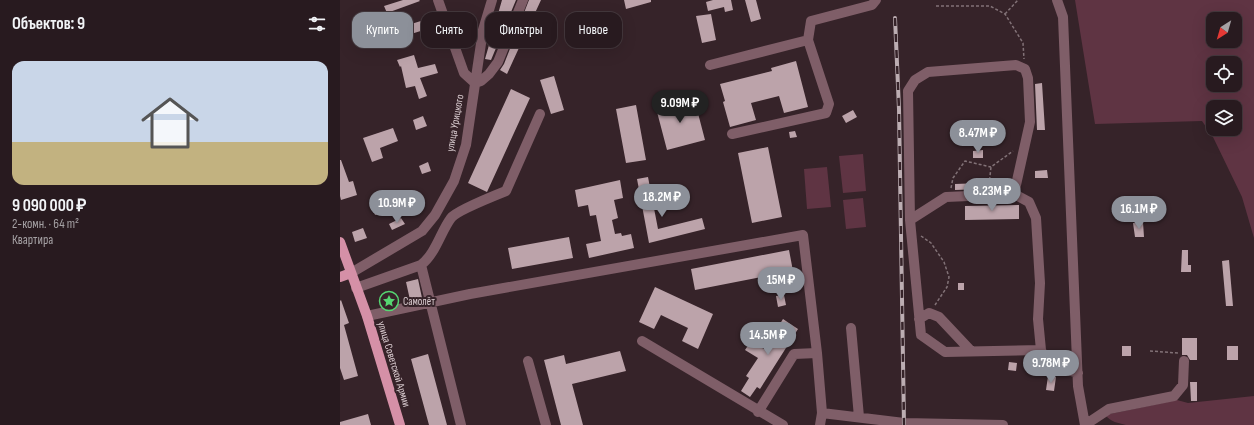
<!DOCTYPE html>
<html lang="ru">
<meta charset="utf-8">
<style>
:root{--surface:#281a1f;--page:#302328;--text:#f1f3f6;--muted:#a5a1a4;--line:#44383d;--accent:#8c9099}
body{margin:0;font-family:"Sofia Sans Condensed",sans-serif;background:var(--page);color:var(--text);height:100vh;display:flex;flex-direction:column;font-size:15px;white-space:nowrap}
*{box-sizing:border-box;margin:0}
p{font-size:13px;color:var(--muted)}
.icon{flex:none;width:22px;height:22px;fill:none;stroke:currentColor;stroke-width:2;stroke-linecap:round;stroke-linejoin:round}
.map{position:relative;flex:1;overflow:hidden}
.side{display:flex;flex-direction:column;background:var(--surface);width:340px}
.side>*{flex:none}
.banner{position:absolute;left:12px;top:12px;width:380px;height:36px;display:flex;gap:8px}
.needle{width:26px;rotate:217deg}
.fabs{position:absolute;left:866px;top:12px;display:grid;gap:8px}
.fabs a{display:grid;place-items:center;width:36px;height:36px;border-radius:8px;background:var(--surface);box-shadow:0 4px 16px #0002,0 0 0 1px var(--line);font-size:20px}
.price{position:absolute;translate:-50% -34px;padding:0 9px;border-radius:14px;background:var(--accent);color:#fff;font-size:13px;line-height:26px;filter:drop-shadow(0 1px 2px #0008)}
.price::after{content:'';position:absolute;left:50%;top:24px;width:12px;height:9px;margin-left:-6px;background:inherit;clip-path:polygon(0 0,100% 0,50% 100%)}
.price.active{background:#222;color:#fff}
ul{padding:0;list-style:none}
li{display:grid;align-content:center;gap:8px;height:212px;padding:0 12px}
li+li{border-top:1px solid var(--line)}
li span{display:grid;place-items:center;height:124px;border-radius:12px;color:#555}
li>.icon{margin-inline-start:auto}
span .icon{width:72px;height:72px;fill:#fffc;stroke-width:1}
li b{font-size:17px}
h2{display:flex;justify-content:space-between;align-items:center;height:48px;padding:0 12px;font-size:17px}
.chip{padding:0 14px;border-radius:12px;background:var(--surface);box-shadow:0 4px 16px #0002,0 0 0 1px var(--line);font-size:14px;line-height:36px}
.chip.active{background:var(--accent);color:#fff}
main{display:flex;flex:1;min-height:0}
.map>svg:first-child{display:block}
.green{fill:#5f3443;fill-rule:evenodd}
.building{fill:#bca3aa}
.lines{fill:none;stroke-linecap:round;stroke-linejoin:round}
.path{stroke:#827277;stroke-width:1.5;stroke-dasharray:3 2;stroke-linecap:butt}
.minor{stroke:#7f5e68;stroke-width:10}
.major{stroke:#d590a7;stroke-width:10}
.rail-casing{stroke:#bcadb2;stroke-width:4}
.rail{stroke:#362329;stroke-width:2.5;stroke-dasharray:8;stroke-linecap:butt}
.labels{text-anchor:middle;dominant-baseline:central;stroke-width:4;stroke-linejoin:round;paint-order:stroke}
.street-label{font-size:11px;fill:#dbcdd1;stroke:#362329}
.poi-label{font-size:11px;fill:#dbcdd1;stroke:#362329;text-anchor:start}
</style>
<main>
<section class="side">
<h2>Объектов: 9<svg class="icon" aria-label="filters" viewBox="0 0 24 24"><path d="M4 7h16M4 17h16"/><circle cx="9" cy="7" r="2"/><circle cx="15" cy="17" r="2"/></svg></h2>
<ul>
<li><span style="background:linear-gradient(#c9d6e8 65%,#c2b280 0)"><svg class="icon" aria-label="home" viewBox="0 0 24 24"><path d="M3 11l9-7 9 7M6 9v11h12V9"/></svg></span><div><b>9 090 000 ₽</b><p>2-комн. · 64 m²</p><p>Квартира</p></div></li>
</ul>
</section>
<div class="map">
<svg width="914" height="425" viewBox="0 0 914 425">
<rect width="100%" height="100%" fill="#362329"/>
<path class="green" d="M 735,0 L 914,0 L 914,238 L 902,197 L 873,137 L 862,121 L 755,124 ZM 873,19 L 895,19 L 895,41 L 873,41 ZM 873,63 L 895,63 L 895,85 L 873,85 ZM 873,107 L 895,107 L 895,129 L 873,129 Z
M 523,154 L 526,191 L 503,193 L 499,156 Z
M 487,167 L 491,207 L 467,209 L 464,169 Z
M 523,198 L 526,227 L 506,229 L 503,200 Z
M 914,396 L 914,425 L 786,425 C 778,423 771,422 765,415 L 837,400 L 848,403 Z"/>
<path class="building" d="M 63,0 L 79,0 L 80,1 L 47,13 L 44,6 Z
M 162,0 L 176,0 L 151,60 L 145,59 Z
M 189,0 L 201,0 L 167,74 L 160,70 L 164,64 Z
M 284,0 L 311,0 L 311,2 L 286,9 Z
M 373,0 L 391,0 L 393,10 L 385,12 L 384,7 L 368,11 L 366,2 Z
M 405,0 L 416,0 L 421,19 L 411,22 Z
M 371,14 L 376,40 L 362,43 L 356,16 Z
M 50,18 L 53,27 L 41,30 L 38,21 Z
M 84,20 L 87,29 L 55,39 L 52,30 Z
M 74,55 L 78,68 L 95,64 L 98,73 L 80,78 L 87,96 L 79,99 L 75,86 L 66,88 L 61,66 L 60,67 L 57,60 Z
M 456,61 L 468,107 L 444,113 L 439,96 L 411,103 L 416,120 L 390,127 L 383,102 L 385,101 L 380,84 L 432,71 L 431,68 Z
M 214,76 L 224,110 L 211,114 L 200,80 Z
M 702,83 L 705,130 L 697,130 L 695,84 Z
M 171,89 L 190,98 L 147,192 L 128,183 Z
M 354,98 L 365,140 L 327,150 L 316,108 Z
M 296,105 L 306,160 L 286,163 L 276,109 Z
M 513,110 L 517,117 L 506,123 L 502,116 Z
M 83,116 L 87,126 L 76,130 L 73,120 Z
M 53,128 L 58,141 L 40,148 L 43,158 L 32,162 L 23,138 Z
M 455,131 L 457,137 L 450,138 L 449,132 Z
M 428,147 L 442,217 L 412,223 L 398,153 Z
M 643,150 L 643,158 L 633,158 L 633,151 Z
M 0,160 L 1,160 L 9,182 L 13,181 L 17,195 L 1,200 L 0,196 Z
M 88,162 L 91,171 L 82,174 L 79,166 Z
M 707,170 L 708,178 L 695,178 L 695,171 Z
M 308,177 L 318,229 L 362,218 L 365,229 L 309,243 L 297,179 Z
M 280,180 L 283,198 L 274,200 L 278,218 L 272,220 L 275,234 L 281,233 L 282,236 L 291,234 L 294,248 L 249,258 L 246,244 L 261,241 L 256,215 L 250,216 L 248,205 L 238,207 L 235,190 Z
M 642,183 L 642,189 L 615,190 L 615,184 Z
M 58,190 L 64,205 L 57,208 L 51,192 Z
M 39,202 L 43,213 L 35,215 L 32,205 Z
M 679,205 L 679,219 L 625,220 L 625,206 Z
M 61,218 L 65,224 L 52,230 L 49,224 Z
M 803,222 L 804,237 L 795,237 L 793,223 Z
M 23,228 L 27,238 L 15,242 L 12,232 Z
M 229,237 L 233,258 L 172,269 L 168,248 Z
M 449,250 L 453,271 L 355,290 L 351,269 Z
M 842,250 L 848,250 L 848,265 L 851,265 L 851,272 L 841,272 Z
M 889,260 L 893,306 L 886,306 L 882,261 Z
M 78,279 L 82,298 L 70,300 L 66,282 Z
M 618,283 L 624,283 L 624,290 L 618,290 Z
M 315,287 L 373,314 L 358,349 L 342,341 L 348,328 L 321,315 L 314,329 L 299,322 Z
M 444,295 L 446,305 L 438,307 L 436,296 Z
M 1,300 L 9,323 L 4,325 L 18,376 L 4,380 L 0,368 L 0,301 Z
M 443,319 L 458,329 L 420,389 L 417,387 L 410,397 L 401,391 L 409,378 L 406,376 L 418,358 L 405,350 L 411,341 L 424,349 Z
M 842,338 L 857,338 L 857,360 L 850,360 L 847,355 L 842,355 Z
M 782,346 L 791,346 L 791,356 L 782,356 Z
M 887,346 L 898,346 L 898,360 L 887,360 Z
M 280,351 L 286,371 L 232,384 L 243,425 L 221,425 L 204,360 L 224,355 L 226,364 Z
M 88,354 L 107,425 L 89,425 L 71,359 Z
M 669,362 L 677,363 L 676,371 L 668,370 Z
M 708,376 L 716,377 L 714,391 L 706,390 Z
M 850,382 L 857,382 L 857,401 L 851,401 Z
M 28,414 L 31,425 L 0,425 L 0,422 Z"/>
<g class="lines">
<path class="path" d="M 596,6 L 650,6 L 665,14 L 683,43 L 684,59
M 665,14 L 678,0
M 649,185 L 651,167 L 673,151
M 611,188 L 613,178 L 625,161 L 651,167
M 581,236 L 591,243 L 604,262 L 609,277 L 607,287 L 595,305
M 810,351 L 838,353"/>
<path class="minor" d="M 98,0 L 124,73 L 135,83
M 717,0 L 723,17 L 738,386 L 745,425
M 370,65 L 468,40
M 135,83 L 141,81 L 149,74 L 158,62 L 183,0
M 392,134 L 486,113 L 489,104 L 468,40 L 471,21 L 532,5 L 536,0
M 570,220 L 606,197 L 674,194 L 689,202 L 696,218 L 700,283 L 698,319 L 701,350 L 605,352 L 581,335 L 570,220 L 568,91 L 575,80 L 588,72 L 676,65 L 685,69 L 688,78 L 690,122 L 674,194
M 81,265 L 121,425
M 11,273 L 82,231 L 95,215 L 114,181 L 126,145 L 143,30 L 152,0
M 16,288 L 81,265 C 96,253 100,233 111,218 C 116,211 156,195 166,191 L 200,114
M 27,316 L 130,294 L 463,235 L 477,353 L 482,413 L 564,423 L 663,425
M 579,319 L 589,313 L 599,317 L 631,351
M 511,328 L 519,417
M 302,341 L 443,425
M 701,350 L 708,365 L 738,373
M 188,361 L 206,425
M 418,412 L 454,354 L 477,353
M 480,425 L 482,413
M 745,425 L 769,409 L 834,396 L 843,385 L 844,361"/>
<path class="major" d="M 0,242 L 27,316 L 60,425
M 0,277 L 11,273"/>
<g class="rail-casing">
<path id="rail" d="M 555,18 L 559,109 L 564,425"/>
</g>
<use href="#rail" class="rail"/>
</g>
<defs>
<g id="sight-ring" transform="scale(1)"><circle r="9.5" fill="#362329" stroke="#55d672" stroke-width="1.5"/><path d="M0-6L1.8-2.2L6-1.7L2.9 1.2L3.7 5.4L0 3.3L-3.7 5.4L-2.9 1.2L-6-1.7L-1.8-2.2Z" fill="#55d672"/></g>
</defs>
<g fill-rule="evenodd">
<use href="#sight-ring" x="49" y="301"/>
</g>
<g class="labels">
<g class="street-label">
<text transform="translate(115 123) rotate(-80)">улица Урицкого</text>
<text transform="translate(54 364) rotate(73)">улица Советской Армии</text>
</g>
<g class="poi-label">
<text x="63" y="301">Самолёт</text>
</g>
</g>
</svg>
<div class="fabs">
<a><svg class="needle" viewBox="-14 -14 28 28"><path d="M0-13l5 13h-10z" fill="#e53935"/><path d="M0 13l5-13h-10z" fill="#a5a1a4"/></svg></a>
<a><svg class="icon" aria-label="locate" viewBox="0 0 24 24"><circle cx="12" cy="12" r="6"/><path d="M12 2v4M12 18v4M2 12h4M18 12h4"/></svg></a>
<a><svg class="icon" aria-label="layers" viewBox="0 0 24 24"><path d="M12 4l9 5-9 5-9-5zM3 14l9 5 9-5"/></svg></a>
</div>
<b class="price active" style="left:340px;top:124px">9.09M ₽</b>
<b class="price" style="left:638px;top:154px">8.47M ₽</b>
<b class="price" style="left:652px;top:212px">8.23M ₽</b>
<b class="price" style="left:322px;top:218px">18.2M ₽</b>
<b class="price" style="left:57px;top:224px">10.9M ₽</b>
<b class="price" style="left:799px;top:230px">16.1M ₽</b>
<b class="price" style="left:441px;top:301px">15M ₽</b>
<b class="price" style="left:428px;top:356px">14.5M ₽</b>
<b class="price" style="left:711px;top:384px">9.78M ₽</b>
<div class="banner">
<a class="chip active">Купить</a>
<a class="chip">Снять</a>
<a class="chip">Фильтры</a>
<a class="chip">Новое</a>
</div>
</div>
</main>
